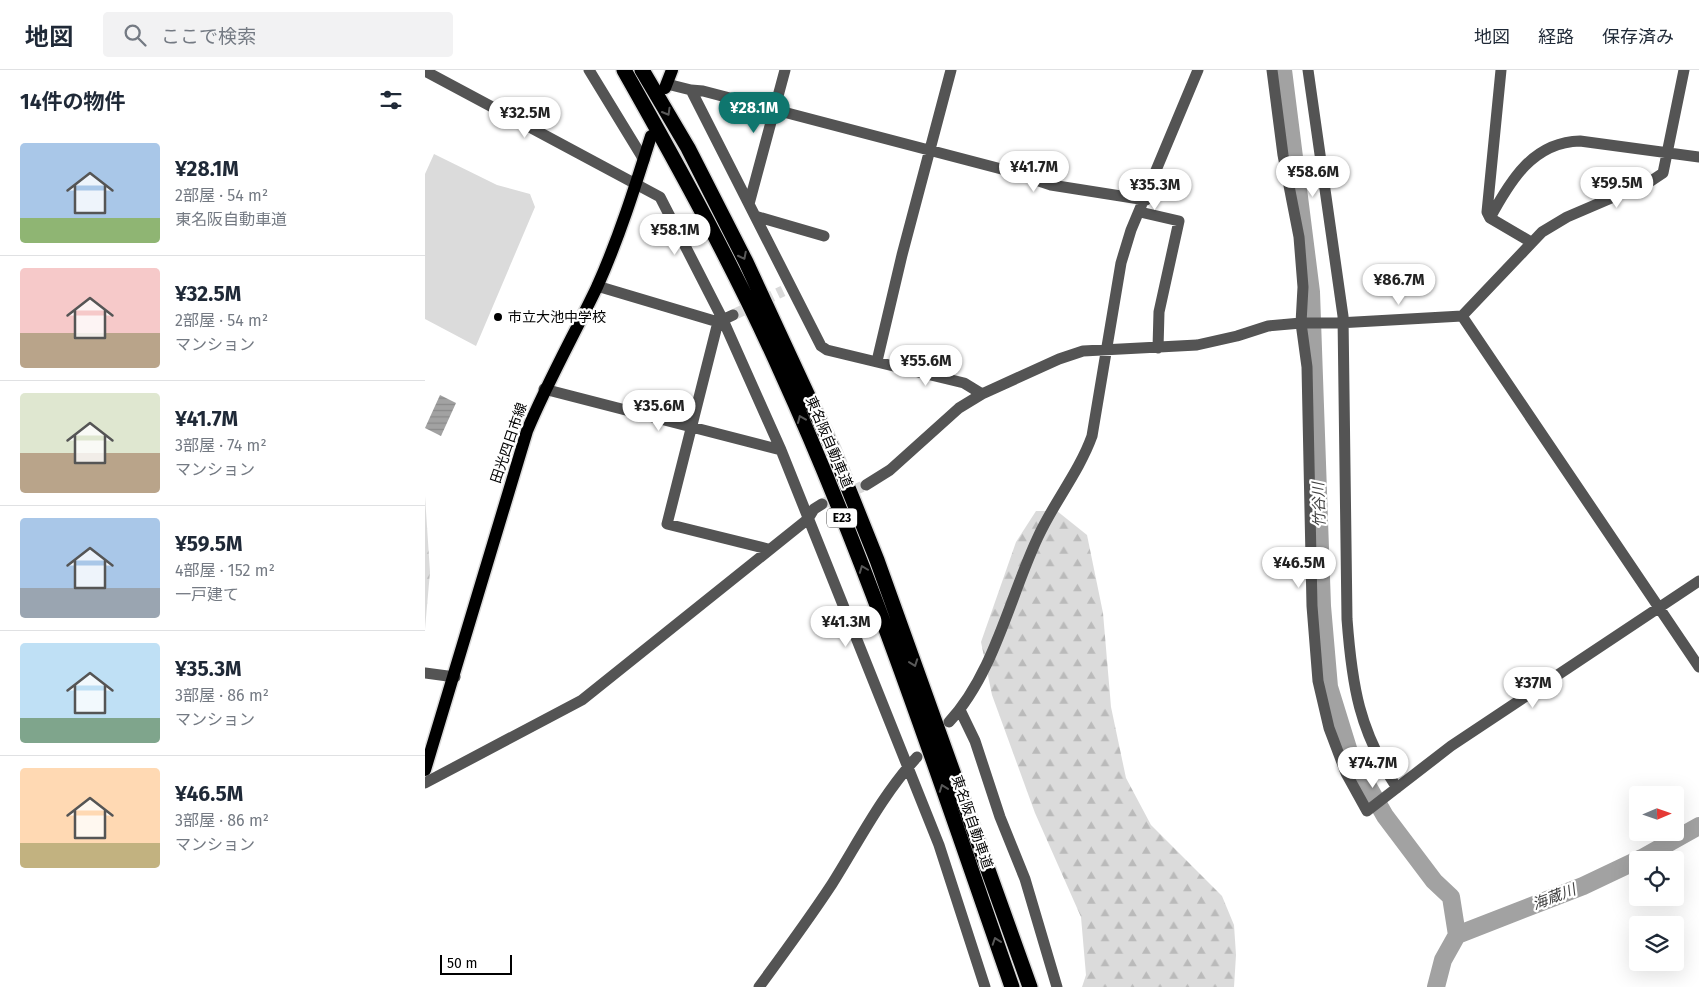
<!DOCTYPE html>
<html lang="ja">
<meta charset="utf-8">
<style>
:root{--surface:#fff;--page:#f2f2f3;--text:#1f2937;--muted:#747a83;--line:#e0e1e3;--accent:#0f766e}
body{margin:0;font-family:"Fira Sans","Noto Sans JP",sans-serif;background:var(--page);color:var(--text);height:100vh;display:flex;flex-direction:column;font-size:19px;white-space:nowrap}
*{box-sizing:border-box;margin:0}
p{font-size:16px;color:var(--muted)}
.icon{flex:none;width:28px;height:28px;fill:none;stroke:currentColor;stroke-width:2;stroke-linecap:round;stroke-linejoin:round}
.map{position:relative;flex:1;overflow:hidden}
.sheet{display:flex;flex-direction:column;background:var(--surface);width:425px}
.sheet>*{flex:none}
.needle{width:32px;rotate:88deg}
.controls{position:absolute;left:1204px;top:716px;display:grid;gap:10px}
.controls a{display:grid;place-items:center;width:55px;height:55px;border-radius:5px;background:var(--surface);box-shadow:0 5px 20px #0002;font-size:25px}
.scale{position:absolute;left:15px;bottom:12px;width:72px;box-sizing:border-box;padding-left:5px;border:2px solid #000;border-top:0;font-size:14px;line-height:18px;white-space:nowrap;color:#000;-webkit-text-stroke:4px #fff;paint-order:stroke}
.price{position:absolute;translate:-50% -42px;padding:0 11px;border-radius:18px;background:#fff;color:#222;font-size:16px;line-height:32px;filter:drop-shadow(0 1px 2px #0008)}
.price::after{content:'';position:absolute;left:50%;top:30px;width:15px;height:11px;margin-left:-8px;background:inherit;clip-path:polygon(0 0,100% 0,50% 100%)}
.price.active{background:var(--accent);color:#fff}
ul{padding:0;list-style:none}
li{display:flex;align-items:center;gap:15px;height:125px;padding:0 20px}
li+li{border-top:1px solid var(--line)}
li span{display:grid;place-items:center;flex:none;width:140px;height:100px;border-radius:5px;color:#555}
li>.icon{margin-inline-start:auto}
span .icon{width:60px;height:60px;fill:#fffc;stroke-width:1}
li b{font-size:21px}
h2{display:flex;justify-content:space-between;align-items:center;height:60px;padding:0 20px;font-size:21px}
header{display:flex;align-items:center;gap:30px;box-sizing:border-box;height:70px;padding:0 25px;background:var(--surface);border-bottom:1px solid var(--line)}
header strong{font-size:24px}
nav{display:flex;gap:28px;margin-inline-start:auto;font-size:18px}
.search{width:350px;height:45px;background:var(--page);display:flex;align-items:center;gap:12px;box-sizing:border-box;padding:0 18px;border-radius:5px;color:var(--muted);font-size:19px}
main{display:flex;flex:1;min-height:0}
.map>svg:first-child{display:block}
.grass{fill:#dbdbdb}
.forest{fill:url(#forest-firs)}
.water{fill:url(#water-rules)}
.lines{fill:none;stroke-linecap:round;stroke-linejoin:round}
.river{stroke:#a2a2a2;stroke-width:18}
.minor-tunnel{stroke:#d9d9d9;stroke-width:11;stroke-dasharray:11 5.5;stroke-linecap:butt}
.major-casing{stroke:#dbdbdb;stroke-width:15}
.highway-casing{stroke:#dbdbdb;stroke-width:18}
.minor{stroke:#545454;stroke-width:11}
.major{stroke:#000;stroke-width:12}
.highway{stroke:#000;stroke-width:15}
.oneway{stroke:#595959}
.poi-dot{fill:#000;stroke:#fff;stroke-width:2}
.labels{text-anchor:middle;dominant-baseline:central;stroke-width:4.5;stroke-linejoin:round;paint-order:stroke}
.shield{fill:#fff;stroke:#4c4c4c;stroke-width:1}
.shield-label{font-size:12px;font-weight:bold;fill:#000}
.poi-label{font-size:14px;fill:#000;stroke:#fff;text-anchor:start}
.street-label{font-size:14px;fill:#000;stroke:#fff}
.water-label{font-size:15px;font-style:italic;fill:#434343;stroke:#fff}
</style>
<header>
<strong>地図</strong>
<div class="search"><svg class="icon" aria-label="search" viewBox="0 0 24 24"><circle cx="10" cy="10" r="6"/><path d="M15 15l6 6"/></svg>ここで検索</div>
<nav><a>地図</a><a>経路</a><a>保存済み</a></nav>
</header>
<main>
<section class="sheet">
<h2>14件の物件<svg class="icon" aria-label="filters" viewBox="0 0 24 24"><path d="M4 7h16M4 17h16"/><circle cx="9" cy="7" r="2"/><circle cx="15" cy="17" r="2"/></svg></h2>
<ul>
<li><span style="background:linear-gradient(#a9c7e8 75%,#8fb573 0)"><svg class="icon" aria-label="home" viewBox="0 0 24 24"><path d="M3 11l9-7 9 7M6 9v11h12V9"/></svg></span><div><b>¥28.1M</b><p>2部屋 · 54 m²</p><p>東名阪自動車道</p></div></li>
<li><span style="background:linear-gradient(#f6c9c9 65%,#b9a48a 0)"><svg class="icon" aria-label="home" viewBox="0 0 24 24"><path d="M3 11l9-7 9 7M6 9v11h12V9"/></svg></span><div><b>¥32.5M</b><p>2部屋 · 54 m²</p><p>マンション</p></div></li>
<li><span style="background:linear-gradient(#dfe7d0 60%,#b9a48a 0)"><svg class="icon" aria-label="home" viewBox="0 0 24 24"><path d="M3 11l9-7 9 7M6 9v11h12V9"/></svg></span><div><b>¥41.7M</b><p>3部屋 · 74 m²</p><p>マンション</p></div></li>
<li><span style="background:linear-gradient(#a9c7e8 70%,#9aa5b1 0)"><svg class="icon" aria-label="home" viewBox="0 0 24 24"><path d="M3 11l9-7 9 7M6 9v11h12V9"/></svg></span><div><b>¥59.5M</b><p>4部屋 · 152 m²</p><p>一戸建て</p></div></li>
<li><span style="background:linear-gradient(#bfe0f5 75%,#7fa58c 0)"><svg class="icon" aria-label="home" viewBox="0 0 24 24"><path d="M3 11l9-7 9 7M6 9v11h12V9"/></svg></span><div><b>¥35.3M</b><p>3部屋 · 86 m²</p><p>マンション</p></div></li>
<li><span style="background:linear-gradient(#ffd9b3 75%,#c2b280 0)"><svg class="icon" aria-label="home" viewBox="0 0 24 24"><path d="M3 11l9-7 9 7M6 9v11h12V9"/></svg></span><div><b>¥46.5M</b><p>3部屋 · 86 m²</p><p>マンション</p></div></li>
</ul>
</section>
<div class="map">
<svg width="1274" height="917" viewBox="0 0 1274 917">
<defs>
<pattern id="forest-firs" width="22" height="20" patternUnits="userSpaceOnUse" patternTransform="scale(1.25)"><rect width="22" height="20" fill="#dbdbdb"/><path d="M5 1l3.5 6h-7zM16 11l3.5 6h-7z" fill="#bababa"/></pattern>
<pattern id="water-rules" width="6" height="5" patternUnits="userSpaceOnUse" patternTransform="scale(1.25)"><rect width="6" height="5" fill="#a2a2a2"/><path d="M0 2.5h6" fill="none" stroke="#8a8a8a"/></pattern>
</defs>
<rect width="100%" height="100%" fill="#fff"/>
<path class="grass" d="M 9,84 L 72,115 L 105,124 L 110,137 L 51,276 L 0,249 L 0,104 Z"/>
<path class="forest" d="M 0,426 L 5,502 L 0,559 Z
M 611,441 L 632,441 L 662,465 L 678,543 L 686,637 L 701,708 L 726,755 L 797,826 L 809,855 L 811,885 L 809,917 L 657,917 L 661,905 L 656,847 L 610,743 L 567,625 L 556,572 L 591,472 Z"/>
<path class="water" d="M 15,325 L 31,333 L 16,366 L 0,358 Z"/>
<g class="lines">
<path class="river" d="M 858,0 L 886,222 L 897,536 L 904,617 L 925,685 L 960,746 L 1009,811 L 1026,827 L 1032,865
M 1011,917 L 1018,890 L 1032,865 L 1158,816 L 1217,788 L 1274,756"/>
<path class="minor-tunnel" d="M 308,245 L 358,221
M 397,434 L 441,415"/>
<g class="major-casing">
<path id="major" d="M 240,18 L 247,0
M 0,700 L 102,361 C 123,311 149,265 172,217 C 194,168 210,117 226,66"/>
</g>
<g class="highway-casing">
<path id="highway" d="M 199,0 C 255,99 310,199 356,302 C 447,502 515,711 587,917
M 217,0 L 263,78 L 321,192 L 408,380 L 452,490 L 605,917"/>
</g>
<path class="minor" d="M 164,0 L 219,90
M 847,0 L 858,85 L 874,167 L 878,217 L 876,253 L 882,297 L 887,536 L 893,611 L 904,658 L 921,703 L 942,741 L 1026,676 L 1274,511
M 883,0 L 918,246 L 922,549 C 927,616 934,661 972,718
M 1076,0 L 1062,142 L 1065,148 L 1106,172
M 0,1 L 235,127 L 298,250 L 356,380 L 514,775 L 560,917
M 242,14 L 266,20 L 396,276 L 402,280 L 539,313 L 557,324
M 266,20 L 278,21 L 584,101 L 626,115 L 721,130
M 324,134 L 360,0
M 715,142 L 754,151 L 734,242 L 733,278
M 330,146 L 399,166
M 1065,148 C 1085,111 1108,72 1155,71 L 1274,87
M 172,216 L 293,252 L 308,245
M 1037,246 L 1274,597
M 293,252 L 242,454 L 343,479
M 452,291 L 477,185 L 526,0
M 119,319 L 356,380
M 441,415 L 465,400 L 534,338 L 557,324 L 634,289 L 658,281 L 772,275 L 812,266 L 843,256 L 876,253 L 913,253 L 1037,246 L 1117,162 L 1142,147 L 1226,111 L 1238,103 L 1259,0
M 0,603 L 30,607
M 535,640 L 550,671 L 575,747 L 600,809 L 632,917
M 524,652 C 569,604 585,526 613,467 C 629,432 654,402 667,366 L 696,193 L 706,160 L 773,0
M 0,713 L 157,630 L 383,449 L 389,439 L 397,434
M 334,917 C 359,883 384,849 407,814 C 434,771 457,725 492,687"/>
<use href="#major" class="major"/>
<use href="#highway" class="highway"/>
</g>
<defs><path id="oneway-chevron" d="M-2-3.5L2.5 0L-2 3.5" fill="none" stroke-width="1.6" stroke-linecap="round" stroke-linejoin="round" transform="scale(1.25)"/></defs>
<g class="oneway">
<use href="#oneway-chevron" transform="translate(242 42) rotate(60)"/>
<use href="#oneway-chevron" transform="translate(318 186) rotate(63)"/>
<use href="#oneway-chevron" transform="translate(376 349) rotate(-113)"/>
<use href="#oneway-chevron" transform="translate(438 499) rotate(-111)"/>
<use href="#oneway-chevron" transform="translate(489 593) rotate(70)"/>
<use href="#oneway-chevron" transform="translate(518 718) rotate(-110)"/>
<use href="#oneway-chevron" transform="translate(571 871) rotate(-109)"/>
</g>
<circle class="poi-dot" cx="73" cy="247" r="5"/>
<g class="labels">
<rect class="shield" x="402" y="438.5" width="30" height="19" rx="4"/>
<g class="shield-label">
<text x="417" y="448">E23</text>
</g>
<g class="poi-label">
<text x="83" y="247">市立大池中学校</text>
</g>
<g class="street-label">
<text transform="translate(404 372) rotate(67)">東名阪自動車道</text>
<text transform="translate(84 373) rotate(-71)">田光四日市線</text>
<text transform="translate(547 752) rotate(71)">東名阪自動車道</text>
</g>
<g class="water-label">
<text transform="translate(894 435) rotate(-92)">竹谷川</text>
<text transform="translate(1129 827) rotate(-21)">海蔵川</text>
</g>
</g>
</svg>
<div class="controls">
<a><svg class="needle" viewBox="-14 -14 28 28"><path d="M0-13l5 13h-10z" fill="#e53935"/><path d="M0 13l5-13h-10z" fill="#747a83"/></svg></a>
<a><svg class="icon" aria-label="locate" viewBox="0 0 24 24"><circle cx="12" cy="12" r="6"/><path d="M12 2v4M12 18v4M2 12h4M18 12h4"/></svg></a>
<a><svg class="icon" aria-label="layers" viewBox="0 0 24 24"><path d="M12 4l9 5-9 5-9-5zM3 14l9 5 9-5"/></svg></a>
</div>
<div class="scale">50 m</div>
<b class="price active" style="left:329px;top:64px">¥28.1M</b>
<b class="price" style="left:100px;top:69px">¥32.5M</b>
<b class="price" style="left:609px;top:123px">¥41.7M</b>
<b class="price" style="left:888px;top:128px">¥58.6M</b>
<b class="price" style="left:1192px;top:139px">¥59.5M</b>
<b class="price" style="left:730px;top:141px">¥35.3M</b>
<b class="price" style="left:250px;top:186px">¥58.1M</b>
<b class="price" style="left:974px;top:236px">¥86.7M</b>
<b class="price" style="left:501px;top:317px">¥55.6M</b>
<b class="price" style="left:234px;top:362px">¥35.6M</b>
<b class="price" style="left:874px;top:519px">¥46.5M</b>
<b class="price" style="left:421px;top:578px">¥41.3M</b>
<b class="price" style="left:1108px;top:639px">¥37M</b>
<b class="price" style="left:948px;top:719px">¥74.7M</b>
</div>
</main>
